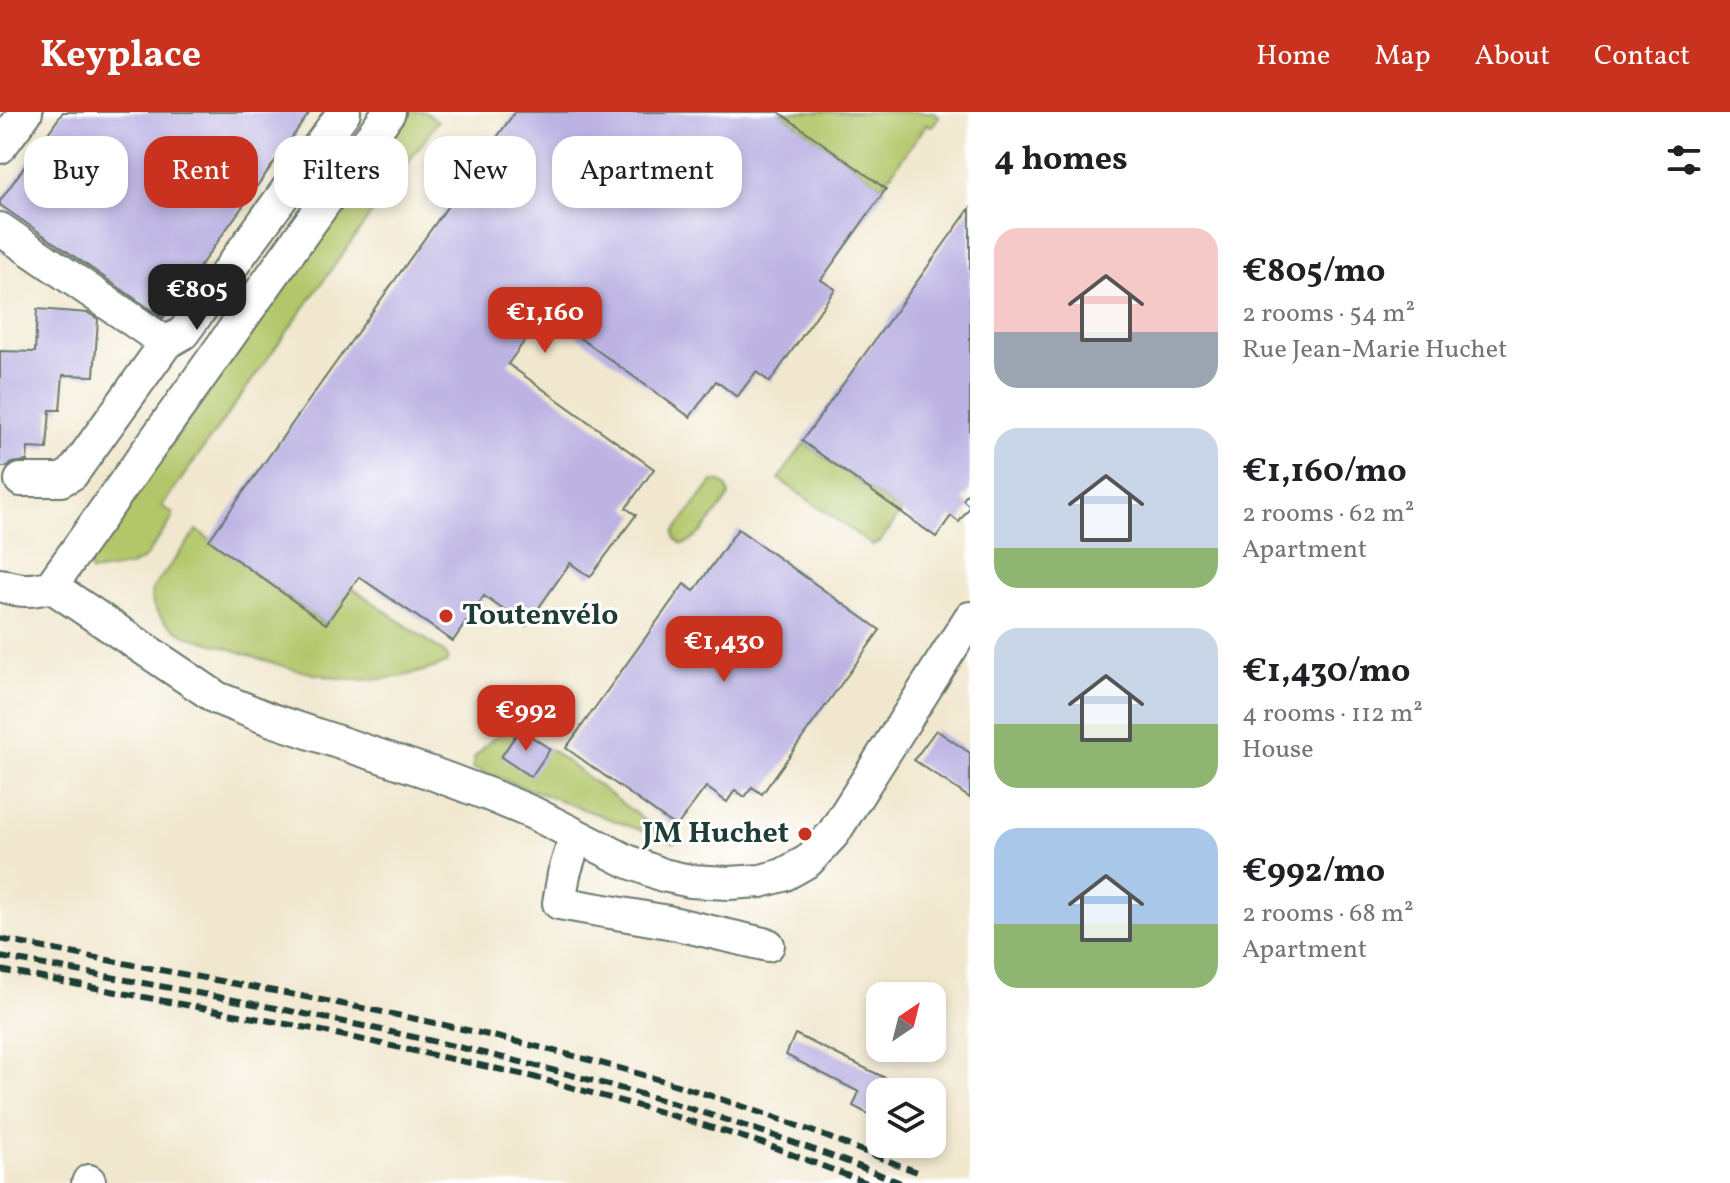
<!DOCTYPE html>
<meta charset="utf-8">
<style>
:root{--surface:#fff;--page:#f6f6f6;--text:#202124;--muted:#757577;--accent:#c8321e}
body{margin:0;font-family:Vollkorn,serif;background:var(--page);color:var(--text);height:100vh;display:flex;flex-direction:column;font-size:30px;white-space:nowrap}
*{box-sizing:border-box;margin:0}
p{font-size:26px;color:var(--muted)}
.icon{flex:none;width:44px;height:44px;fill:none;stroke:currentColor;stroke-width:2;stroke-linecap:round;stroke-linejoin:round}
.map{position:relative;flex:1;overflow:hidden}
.panel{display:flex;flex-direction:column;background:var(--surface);width:760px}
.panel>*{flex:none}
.top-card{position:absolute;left:24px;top:24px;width:760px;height:72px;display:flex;gap:16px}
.needle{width:52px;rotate:35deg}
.tools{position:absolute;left:866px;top:870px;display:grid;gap:16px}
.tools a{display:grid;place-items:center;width:80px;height:80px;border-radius:16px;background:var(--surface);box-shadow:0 4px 12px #0003;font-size:40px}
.price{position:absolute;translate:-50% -68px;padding:0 18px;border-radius:16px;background:var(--accent);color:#fff;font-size:26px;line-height:52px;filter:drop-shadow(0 2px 4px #0008)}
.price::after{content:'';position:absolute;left:50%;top:48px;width:24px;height:18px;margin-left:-12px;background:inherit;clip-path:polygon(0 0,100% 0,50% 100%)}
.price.on{background:#222;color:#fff}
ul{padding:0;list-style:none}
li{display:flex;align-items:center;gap:24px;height:200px;padding:0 24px}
li span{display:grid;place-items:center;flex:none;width:224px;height:160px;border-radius:24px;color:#555}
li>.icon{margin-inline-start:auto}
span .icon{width:96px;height:96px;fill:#fffc;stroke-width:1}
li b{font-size:34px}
h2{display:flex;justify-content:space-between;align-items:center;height:96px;padding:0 24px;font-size:34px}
.chip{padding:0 28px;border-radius:24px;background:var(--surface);box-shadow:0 4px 12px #0003;font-size:28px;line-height:72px}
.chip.on{background:var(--accent);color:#fff}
header{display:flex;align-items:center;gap:48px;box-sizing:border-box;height:112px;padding:0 40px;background:var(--accent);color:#fff}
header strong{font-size:38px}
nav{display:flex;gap:44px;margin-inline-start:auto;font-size:28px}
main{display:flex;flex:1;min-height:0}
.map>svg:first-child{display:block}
.green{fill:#b3c669;stroke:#69824e;stroke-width:2}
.building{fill:#bcb3e3}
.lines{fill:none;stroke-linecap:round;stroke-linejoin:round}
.minor-casing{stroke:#68786a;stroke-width:36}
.minor{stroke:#fff;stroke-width:32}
.rail{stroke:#1f3d34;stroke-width:6;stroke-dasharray:12 6;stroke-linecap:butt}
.poi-dot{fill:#c8321e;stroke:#fff;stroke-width:3}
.labels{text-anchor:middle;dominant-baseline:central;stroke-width:6;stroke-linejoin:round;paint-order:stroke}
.poi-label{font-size:30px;font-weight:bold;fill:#1f3d34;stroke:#fff;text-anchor:start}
</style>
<header>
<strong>Keyplace</strong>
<nav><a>Home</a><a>Map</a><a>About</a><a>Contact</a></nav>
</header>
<main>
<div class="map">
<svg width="970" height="1071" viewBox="0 0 970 1071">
<rect width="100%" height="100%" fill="#fff"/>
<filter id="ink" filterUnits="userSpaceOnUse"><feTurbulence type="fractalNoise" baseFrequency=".0125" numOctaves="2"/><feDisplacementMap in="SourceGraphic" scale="16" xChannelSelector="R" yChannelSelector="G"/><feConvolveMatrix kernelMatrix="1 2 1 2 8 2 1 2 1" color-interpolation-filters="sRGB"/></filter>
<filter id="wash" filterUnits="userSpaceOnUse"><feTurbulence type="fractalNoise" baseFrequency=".006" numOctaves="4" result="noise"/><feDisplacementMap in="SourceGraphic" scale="32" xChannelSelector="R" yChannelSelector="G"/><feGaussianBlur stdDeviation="1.8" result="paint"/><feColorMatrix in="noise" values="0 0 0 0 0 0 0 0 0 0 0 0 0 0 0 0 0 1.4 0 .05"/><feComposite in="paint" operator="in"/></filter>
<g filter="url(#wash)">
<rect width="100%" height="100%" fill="#f1e7ce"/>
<path class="green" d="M 409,0 L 425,0 L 438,9 L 162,394 L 173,402 L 173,406 L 144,447 L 130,454 L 91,460 L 87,449 L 334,106 L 337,101 L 345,99 L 351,94 L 369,68 L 369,56 Z
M 779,0 L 934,0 L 939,4 L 932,15 L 927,12 L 882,74 Z
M 804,331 L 901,400 L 880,430 L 872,433 L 779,367 Z
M 713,369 C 722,368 729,375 729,384 C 718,398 699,430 682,432 L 675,427 L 674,420 Z
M 197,418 L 325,512 L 351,475 L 445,541 L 448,546 L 446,551 C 421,562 389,568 362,568 C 315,567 269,550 225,535 C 210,531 192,527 178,519 C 163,509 147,495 153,476 Z
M 514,612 L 520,617 L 502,644 L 550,637 L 675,731 L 472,656 L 475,645 L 488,631 Z"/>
<g id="blocks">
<path class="building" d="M 63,0 L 310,0 L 163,206 L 0,93 L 0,89 Z
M 515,0 L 779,0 L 886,77 L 821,168 L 835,177 L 770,270 L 756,260 L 737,285 L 716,269 L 690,305 L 545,201 L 508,252 L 654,357 L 626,396 L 636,403 L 590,465 L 570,451 L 526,514 L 484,484 L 453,529 L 359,465 L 326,512 L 209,428 Z
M 970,96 L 970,378 L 963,388 L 970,395 L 959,410 L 951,404 L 936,425 L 802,329 Z
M 37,197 L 88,201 L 98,207 L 94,264 L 63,263 L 60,298 L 50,298 L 47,337 L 28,336 L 27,349 L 12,351 L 8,355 L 0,355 L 0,239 L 35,240 Z
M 738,417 L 880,518 L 762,682 L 752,675 L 745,685 L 735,678 L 727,690 L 706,675 L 676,715 L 566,636 L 684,472 L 694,479 Z
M 520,617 L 550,637 L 531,665 L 501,645 Z
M 936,618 L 970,641 L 970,686 L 914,648 Z
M 795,922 L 914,980 L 880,980 L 880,1008 L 853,994 L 859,980 L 786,943 Z"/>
</g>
</g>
<g filter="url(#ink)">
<use href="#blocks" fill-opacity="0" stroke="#68786a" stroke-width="2"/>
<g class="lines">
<g class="minor-casing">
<path id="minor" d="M 0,35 L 26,0
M 0,117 L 166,231
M 21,368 L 61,368 L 72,362 L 166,231 L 183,221 L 344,0
M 0,473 C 19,479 31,480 51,474
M 51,474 L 217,586 L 272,608 L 431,661 L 490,683 L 533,701 L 627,749 L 663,763 L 690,769 L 729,771 L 761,769 L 783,763 L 808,749 L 833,722 L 970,506
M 51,474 L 389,0
M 576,724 L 564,762 L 559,791 L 668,810 L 768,833
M 88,1071 L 89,1069"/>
</g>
<use href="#minor" class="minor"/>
<path class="rail" d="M 0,827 C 190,866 383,894 570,943 C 645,962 718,985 790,1011 C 834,1027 877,1045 920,1061
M 0,845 C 305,900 613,954 901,1071
M 0,858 L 313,917 L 530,964 L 664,1001 L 762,1031 L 867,1071"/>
</g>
</g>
<g class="poi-dot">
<circle cx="446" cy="504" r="8"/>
<circle cx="805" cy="722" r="8"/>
</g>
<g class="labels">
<g class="poi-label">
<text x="462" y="504">Toutenvélo</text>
<text x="789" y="722" text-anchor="end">JM Huchet</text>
</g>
</g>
</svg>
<div class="tools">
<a><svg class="needle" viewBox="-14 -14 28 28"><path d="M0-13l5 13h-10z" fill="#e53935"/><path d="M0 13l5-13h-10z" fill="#757577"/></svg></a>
<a><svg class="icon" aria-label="layers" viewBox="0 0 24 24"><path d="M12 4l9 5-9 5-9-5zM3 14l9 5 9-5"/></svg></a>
</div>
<b class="price on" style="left:197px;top:220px">€805</b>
<b class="price" style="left:545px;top:243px">€1,160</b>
<b class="price" style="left:724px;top:572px">€1,430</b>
<b class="price" style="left:526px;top:641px">€992</b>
<div class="top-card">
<a class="chip">Buy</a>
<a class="chip on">Rent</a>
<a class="chip">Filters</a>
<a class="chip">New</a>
<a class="chip">Apartment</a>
</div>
</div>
<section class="panel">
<h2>4 homes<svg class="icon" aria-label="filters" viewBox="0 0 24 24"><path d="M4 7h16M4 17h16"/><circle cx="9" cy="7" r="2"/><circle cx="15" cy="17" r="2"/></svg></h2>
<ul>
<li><span style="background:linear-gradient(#f6c9c9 65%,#9aa5b1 0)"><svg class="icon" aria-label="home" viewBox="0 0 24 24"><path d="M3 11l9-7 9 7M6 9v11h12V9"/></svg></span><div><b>€805/mo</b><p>2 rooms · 54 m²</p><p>Rue Jean-Marie Huchet</p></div></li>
<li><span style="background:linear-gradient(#c9d6e8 75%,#8fb573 0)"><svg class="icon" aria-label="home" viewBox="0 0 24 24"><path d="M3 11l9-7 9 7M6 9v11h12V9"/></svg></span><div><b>€1,160/mo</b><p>2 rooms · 62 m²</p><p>Apartment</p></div></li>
<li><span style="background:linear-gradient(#c9d6e8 60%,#8fb573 0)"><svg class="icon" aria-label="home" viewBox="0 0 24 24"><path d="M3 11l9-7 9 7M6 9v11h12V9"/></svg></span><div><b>€1,430/mo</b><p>4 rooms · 112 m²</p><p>House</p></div></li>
<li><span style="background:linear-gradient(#a9c7e8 60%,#8fb573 0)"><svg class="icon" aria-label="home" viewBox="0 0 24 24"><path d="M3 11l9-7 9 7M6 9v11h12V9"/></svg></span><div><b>€992/mo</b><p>2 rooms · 68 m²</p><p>Apartment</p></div></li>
</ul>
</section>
</main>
